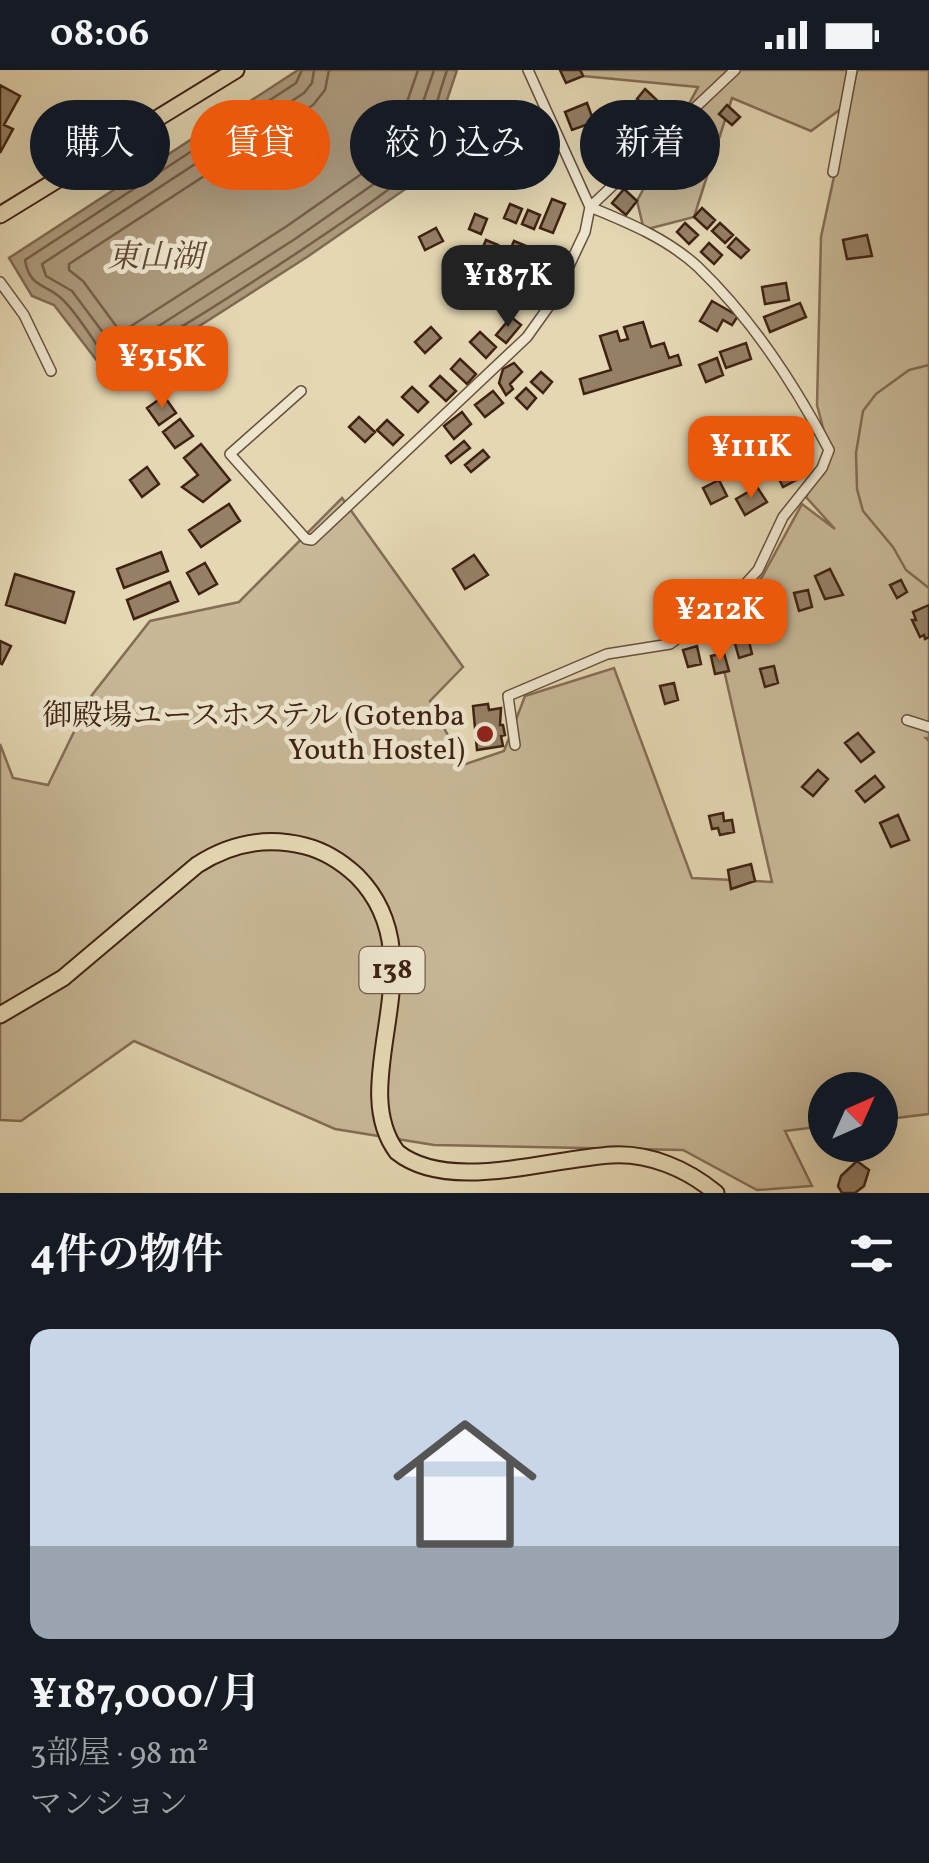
<!DOCTYPE html>
<html lang="ja">
<meta charset="utf-8">
<style>
:root{--surface:#171b24;--page:#20242c;--text:#f1f3f6;--muted:#9ea1a6;--accent:#ea580c}
body{margin:0;font-family:Vollkorn,"Noto Serif JP",serif;background:var(--page);color:var(--text);height:100vh;display:flex;flex-direction:column;font-size:38px;white-space:nowrap}
*{box-sizing:border-box;margin:0}
p{font-size:32px;color:var(--muted)}
.icon{flex:none;width:55px;height:55px;fill:none;stroke:currentColor;stroke-width:2;stroke-linecap:round;stroke-linejoin:round}
.map{position:relative;height:1123px;overflow:hidden}
.details{display:flex;flex-direction:column;background:var(--surface);flex:1}
.details>*{flex:none}
.guide{position:absolute;left:30px;top:30px;width:870px;height:90px;display:flex;gap:20px}
.needle{width:65px;rotate:45deg}
.controls{position:absolute;left:808px;top:1002px;display:grid;gap:20px}
.controls a{display:grid;place-items:center;width:90px;height:90px;border-radius:50%;background:var(--surface);box-shadow:0 10px 40px #0002;font-size:50px}
.price{position:absolute;translate:-50% -85px;padding:0 22px;border-radius:20px;background:var(--accent);color:#fff;font-size:32px;line-height:65px;filter:drop-shadow(0 2px 5px #0008)}
.price::after{content:'';position:absolute;left:50%;top:60px;width:30px;height:22px;margin-left:-15px;background:inherit;clip-path:polygon(0 0,100% 0,50% 100%)}
.price.active{background:#222;color:#fff}
ul{padding:0;list-style:none}
li{display:grid;align-content:center;gap:20px;height:530px;padding:0 30px}
li span{display:grid;place-items:center;height:310px;border-radius:20px;color:#555}
li>.icon{margin-inline-start:auto}
span .icon{width:180px;height:180px;fill:#fffc;stroke-width:1}
li b{font-size:42px}
h2{display:flex;justify-content:space-between;align-items:center;height:120px;padding:0 30px;font-size:42px}
.chip{padding:0 35px;border-radius:45px;background:var(--surface);box-shadow:0 10px 40px #0002;font-size:35px;line-height:90px}
.chip.active{background:var(--accent);color:#fff}
.status{display:flex;justify-content:space-between;align-items:center;height:70px;padding:0 50px;background:var(--surface);direction:ltr}
.status svg{height:28px;fill:currentColor}
.map>svg:first-child{display:block}
.green{fill:#c8b898;stroke:#846d55;stroke-width:2.5}
.water{fill:#ac997c;stroke:#806952;stroke-width:2.5}
.lines{fill:none;stroke-linecap:round;stroke-linejoin:round}
.shore{stroke:#765e47;stroke-width:2.5}
.stream{stroke:#806952;stroke-width:2.5}
.building{fill:#958066;stroke:#3f2212;stroke-width:2.5}
.street-casing{stroke:#684f3a;stroke-width:12}
.highway-casing{stroke:#3f2212;stroke-width:19}
.street{stroke:#ede5ce;stroke-width:9}
.highway{stroke:#e4d7b3;stroke-width:15}
.poi-dot{fill:#8f2418;stroke:#ede5ce;stroke-width:4}
.labels{text-anchor:middle;dominant-baseline:central;stroke-width:9;stroke-linejoin:round;paint-order:stroke}
.shield{fill:#ede5ce;stroke:#735c4a;stroke-width:2.5}
.shield-label{font-size:28px;font-weight:bold;fill:#3f2212}
.poi-label{font-size:30px;fill:#3f2212;stroke:#ede5ce;text-anchor:end}
.water-label{font-size:32px;font-style:italic;fill:#604632;stroke:#ede5ce}
</style>
<div class="status"><b>08:06</b><svg viewBox="0 0 49 12"><path d="M0 12V9h3v3zM5 12V6h3v6zM10 12V3h3v9zM15 12V0h3v12zM26 1h20v11H26zM47 4h2v5h-2z"/></svg></div>
<div class="map">
<svg width="929" height="1123" viewBox="0 0 929 1123">
<rect width="100%" height="100%" fill="#e4d7b3"/>
<filter id="stains"><feTurbulence type="fractalNoise" baseFrequency=".002" numOctaves="4"/><feColorMatrix values="0 0 0 0 .2 0 0 0 0 .09 0 0 0 0 .02 0 0 0 .5 -.17"/></filter>
<radialGradient id="worn" r=".72"><stop offset=".6" stop-color="#630" stop-opacity="0"/><stop offset="1" stop-color="#630" stop-opacity=".3"/></radialGradient>
<path class="green" d="M 581,0 L 849,0 L 846,35 L 811,61 L 732,28 L 694,147 L 644,160 L 637,131 L 698,17 L 583,6 Z
M 857,0 L 929,0 L 929,668 L 926,668 L 929,671 L 929,1044 L 880,1050 L 880,1020 L 825,1020 L 825,1056 L 785,1061 L 812,1116 L 757,1120 L 683,1080 L 434,1075 L 335,1059 L 134,971 L 21,1051 L 0,1050 L 0,674 L 13,708 L 48,715 L 92,625 L 150,551 L 239,532 L 342,428 L 463,597 L 430,631 L 456,681 L 460,696 L 504,681 L 525,626 L 614,598 L 692,808 L 772,812 L 715,560 L 762,507 L 802,434 L 835,459 L 806,427 L 829,380 L 817,335 L 821,167 Z"/>
<path class="water" d="M 298,0 L 457,0 L 432,75 L 407,118 L 307,187 L 126,303 L 108,305 L 54,235 L 32,226 L 9,188 Z"/>
<g class="lines">
<path class="shore" d="M 302,0 L 296,13 L 25,190 C 30,219 46,213 62,229 C 82,248 94,275 112,294 C 131,294 384,129 403,107 C 427,78 435,35 447,0
M 314,0 L 312,13 L 304,23 L 42,194 L 46,206 L 72,221 L 116,280 L 121,280 L 295,169 L 391,102 L 411,67 L 434,0
M 329,0 L 325,20 L 313,35 L 69,194 L 69,200 L 83,211 L 119,260 L 125,260 L 287,156 L 380,91 L 397,61 L 418,0"/>
<path class="stream" d="M 929,295 L 909,300 L 876,324 L 863,341 L 856,383 L 857,419 L 863,441 L 893,477 L 906,500 L 929,518"/>
</g>
<path class="building" d="M 560,0 L 580,0 L 583,6 L 566,13 Z
M 0,15 L 20,26 L 4,55 L 13,59 L 0,83 Z
M 645,19 L 660,33 L 652,43 L 637,29 Z
M 587,33 L 594,52 L 572,60 L 565,42 Z
M 664,34 L 679,48 L 671,57 L 656,43 Z
M 727,35 L 740,47 L 732,55 L 719,44 Z
M 634,37 L 646,49 L 630,64 L 621,54 Z
M 693,72 L 705,84 L 697,92 L 685,80 Z
M 620,73 L 634,83 L 626,94 L 619,89 L 610,102 L 603,97 Z
M 624,119 L 637,131 L 626,145 L 612,133 Z
M 552,129 L 565,134 L 553,163 L 540,158 Z
M 510,134 L 522,139 L 516,153 L 504,148 Z
M 702,138 L 715,150 L 707,159 L 694,147 Z
M 528,140 L 540,145 L 534,159 L 522,154 Z
M 475,144 L 487,149 L 481,164 L 469,159 Z
M 685,153 L 698,165 L 689,174 L 677,162 Z
M 720,153 L 733,165 L 725,173 L 712,161 Z
M 436,158 L 443,171 L 425,180 L 419,167 Z
M 867,165 L 872,186 L 847,189 L 843,170 Z
M 736,168 L 749,180 L 741,188 L 728,177 Z
M 486,170 L 498,175 L 492,189 L 480,184 Z
M 514,171 L 526,176 L 520,190 L 508,185 Z
M 709,173 L 722,185 L 714,194 L 701,182 Z
M 500,200 L 512,205 L 506,220 L 494,215 Z
M 786,213 L 789,230 L 765,234 L 762,217 Z
M 712,231 L 738,246 L 732,255 L 723,250 L 717,261 L 700,251 Z
M 800,233 L 806,247 L 770,262 L 764,247 Z
M 511,247 L 521,255 L 506,273 L 496,265 Z
M 643,252 L 651,277 L 664,273 L 669,288 L 678,285 L 681,295 L 584,324 L 580,309 L 611,300 L 600,266 L 617,261 L 620,271 L 628,269 L 624,257 Z
M 431,257 L 441,268 L 425,283 L 415,272 Z
M 480,262 L 496,277 L 486,288 L 470,272 Z
M 746,273 L 751,289 L 726,298 L 720,282 Z
M 190,279 L 202,296 L 185,309 L 173,292 Z
M 717,288 L 723,305 L 706,312 L 699,295 Z
M 460,289 L 476,304 L 467,314 L 451,299 Z
M 514,293 L 522,302 L 510,314 L 513,319 L 506,325 L 499,313 L 503,299 Z
M 541,302 L 552,312 L 543,323 L 531,312 Z
M 440,306 L 456,321 L 446,331 L 430,316 Z
M 412,317 L 428,332 L 418,342 L 402,327 Z
M 526,318 L 536,328 L 527,339 L 516,328 Z
M 493,321 L 503,333 L 485,347 L 475,335 Z
M 164,326 L 176,343 L 159,355 L 147,338 Z
M 462,342 L 471,354 L 454,369 L 444,356 Z
M 359,347 L 375,362 L 365,372 L 349,357 Z
M 180,349 L 193,366 L 175,378 L 163,362 Z
M 387,350 L 403,365 L 393,375 L 377,360 Z
M 464,371 L 470,378 L 451,393 L 446,386 Z
M 201,374 L 230,410 L 203,432 L 182,417 L 198,405 L 184,388 Z
M 805,376 L 812,392 L 797,399 L 789,383 Z
M 483,380 L 489,387 L 471,402 L 465,395 Z
M 791,392 L 800,408 L 783,417 L 775,401 Z
M 147,397 L 159,414 L 142,427 L 130,410 Z
M 719,410 L 727,426 L 711,434 L 703,418 Z
M 757,417 L 767,432 L 745,445 L 736,429 Z
M 229,434 L 240,451 L 201,477 L 189,460 Z
M 161,482 L 168,501 L 124,518 L 117,499 Z
M 474,485 L 488,505 L 465,519 L 453,499 Z
M 205,493 L 217,514 L 199,524 L 187,503 Z
M 830,499 L 843,525 L 825,529 L 815,506 Z
M 15,504 L 74,522 L 65,553 L 6,535 Z
M 901,510 L 907,522 L 897,528 L 890,515 Z
M 170,512 L 178,531 L 134,549 L 127,530 Z
M 808,520 L 812,537 L 799,541 L 794,523 Z
M 929,535 L 929,567 L 925,569 L 924,565 L 920,567 L 912,550 L 916,550 L 913,542 Z
M 748,567 L 752,584 L 739,588 L 734,570 Z
M 0,571 L 11,576 L 2,594 L 0,593 Z
M 697,576 L 701,594 L 688,597 L 683,580 Z
M 724,583 L 729,601 L 715,604 L 711,586 Z
M 774,596 L 778,613 L 765,617 L 760,599 Z
M 674,613 L 678,630 L 665,634 L 660,616 Z
M 488,634 L 489,640 L 501,638 L 500,655 L 503,655 L 505,665 L 501,666 L 503,676 L 477,680 L 473,636 Z
M 858,663 L 874,682 L 861,692 L 845,673 Z
M 818,700 L 828,709 L 813,726 L 802,717 Z
M 875,706 L 884,717 L 865,732 L 856,721 Z
M 723,743 L 724,751 L 732,750 L 734,762 L 720,765 L 718,758 L 712,759 L 709,746 Z
M 898,745 L 909,770 L 891,777 L 880,753 Z
M 751,794 L 755,811 L 731,819 L 728,800 Z
M 857,1091 L 869,1100 L 864,1116 L 855,1123 L 842,1123 L 838,1116 L 841,1106 Z"/>
<g class="lines">
<g class="street-casing">
<path id="street" d="M 833,102 L 852,0
M 590,137 L 735,0
M 0,212 L 24,245 L 51,301
M 301,321 L 230,384 L 306,469 L 312,470 L 527,267 L 552,232 L 585,162 L 590,137 L 528,0
M 907,650 L 929,657
M 515,675 L 508,626 L 607,584 L 670,574 L 731,530 L 758,500 L 783,447 L 822,398 L 829,380 C 795,315 751,248 698,197 C 668,169 627,152 590,137"/>
</g>
<g class="highway-casing">
<path id="highway" d="M 0,145 L 236,0
M 0,945 L 63,908 L 197,795 C 231,773 266,766 305,776 C 325,781 342,792 357,806 C 440,890 343,1010 397,1082 C 448,1123 546,1089 612,1085 C 650,1083 687,1099 716,1123"/>
</g>
<use href="#street" class="street"/>
<use href="#highway" class="highway"/>
</g>
<circle class="poi-dot" cx="485" cy="664" r="10"/>
<g class="labels">
<rect class="shield" x="359.5" y="877" width="65" height="46" rx="8"/>
<g class="shield-label">
<text x="392" y="900">138</text>
</g>
<g class="poi-label">
<text x="465" y="647">御殿場ユースホステル (Gotenba<tspan x="465" dy="34">Youth Hostel)</tspan></text>
</g>
<g class="water-label">
<text x="155" y="189">東山湖</text>
</g>
</g>
<rect width="100%" height="100%" filter="url(#stains)"/>
<rect width="100%" height="100%" fill="url(#worn)"/>
</svg>
<div class="controls">
<a><svg class="needle" viewBox="-14 -14 28 28"><path d="M0-13l5 13h-10z" fill="#e53935"/><path d="M0 13l5-13h-10z" fill="#9ea1a6"/></svg></a>
</div>
<b class="price active" style="left:508px;top:260px">¥187K</b>
<b class="price" style="left:162px;top:341px">¥315K</b>
<b class="price" style="left:751px;top:431px">¥111K</b>
<b class="price" style="left:720px;top:594px">¥212K</b>
<div class="guide">
<a class="chip">購入</a>
<a class="chip active">賃貸</a>
<a class="chip">絞り込み</a>
<a class="chip">新着</a>
</div>
</div>
<section class="details">
<h2>4件の物件<svg class="icon" aria-label="filters" viewBox="0 0 24 24"><path d="M4 7h16M4 17h16"/><circle cx="9" cy="7" r="2"/><circle cx="15" cy="17" r="2"/></svg></h2>
<ul>
<li><span style="background:linear-gradient(#c9d6e8 70%,#9aa5b1 0)"><svg class="icon" aria-label="home" viewBox="0 0 24 24"><path d="M3 11l9-7 9 7M6 9v11h12V9"/></svg></span><div><b>¥187,000/月</b><p>3部屋 · 98 m²</p><p>マンション</p></div></li>
</ul>
</section>
